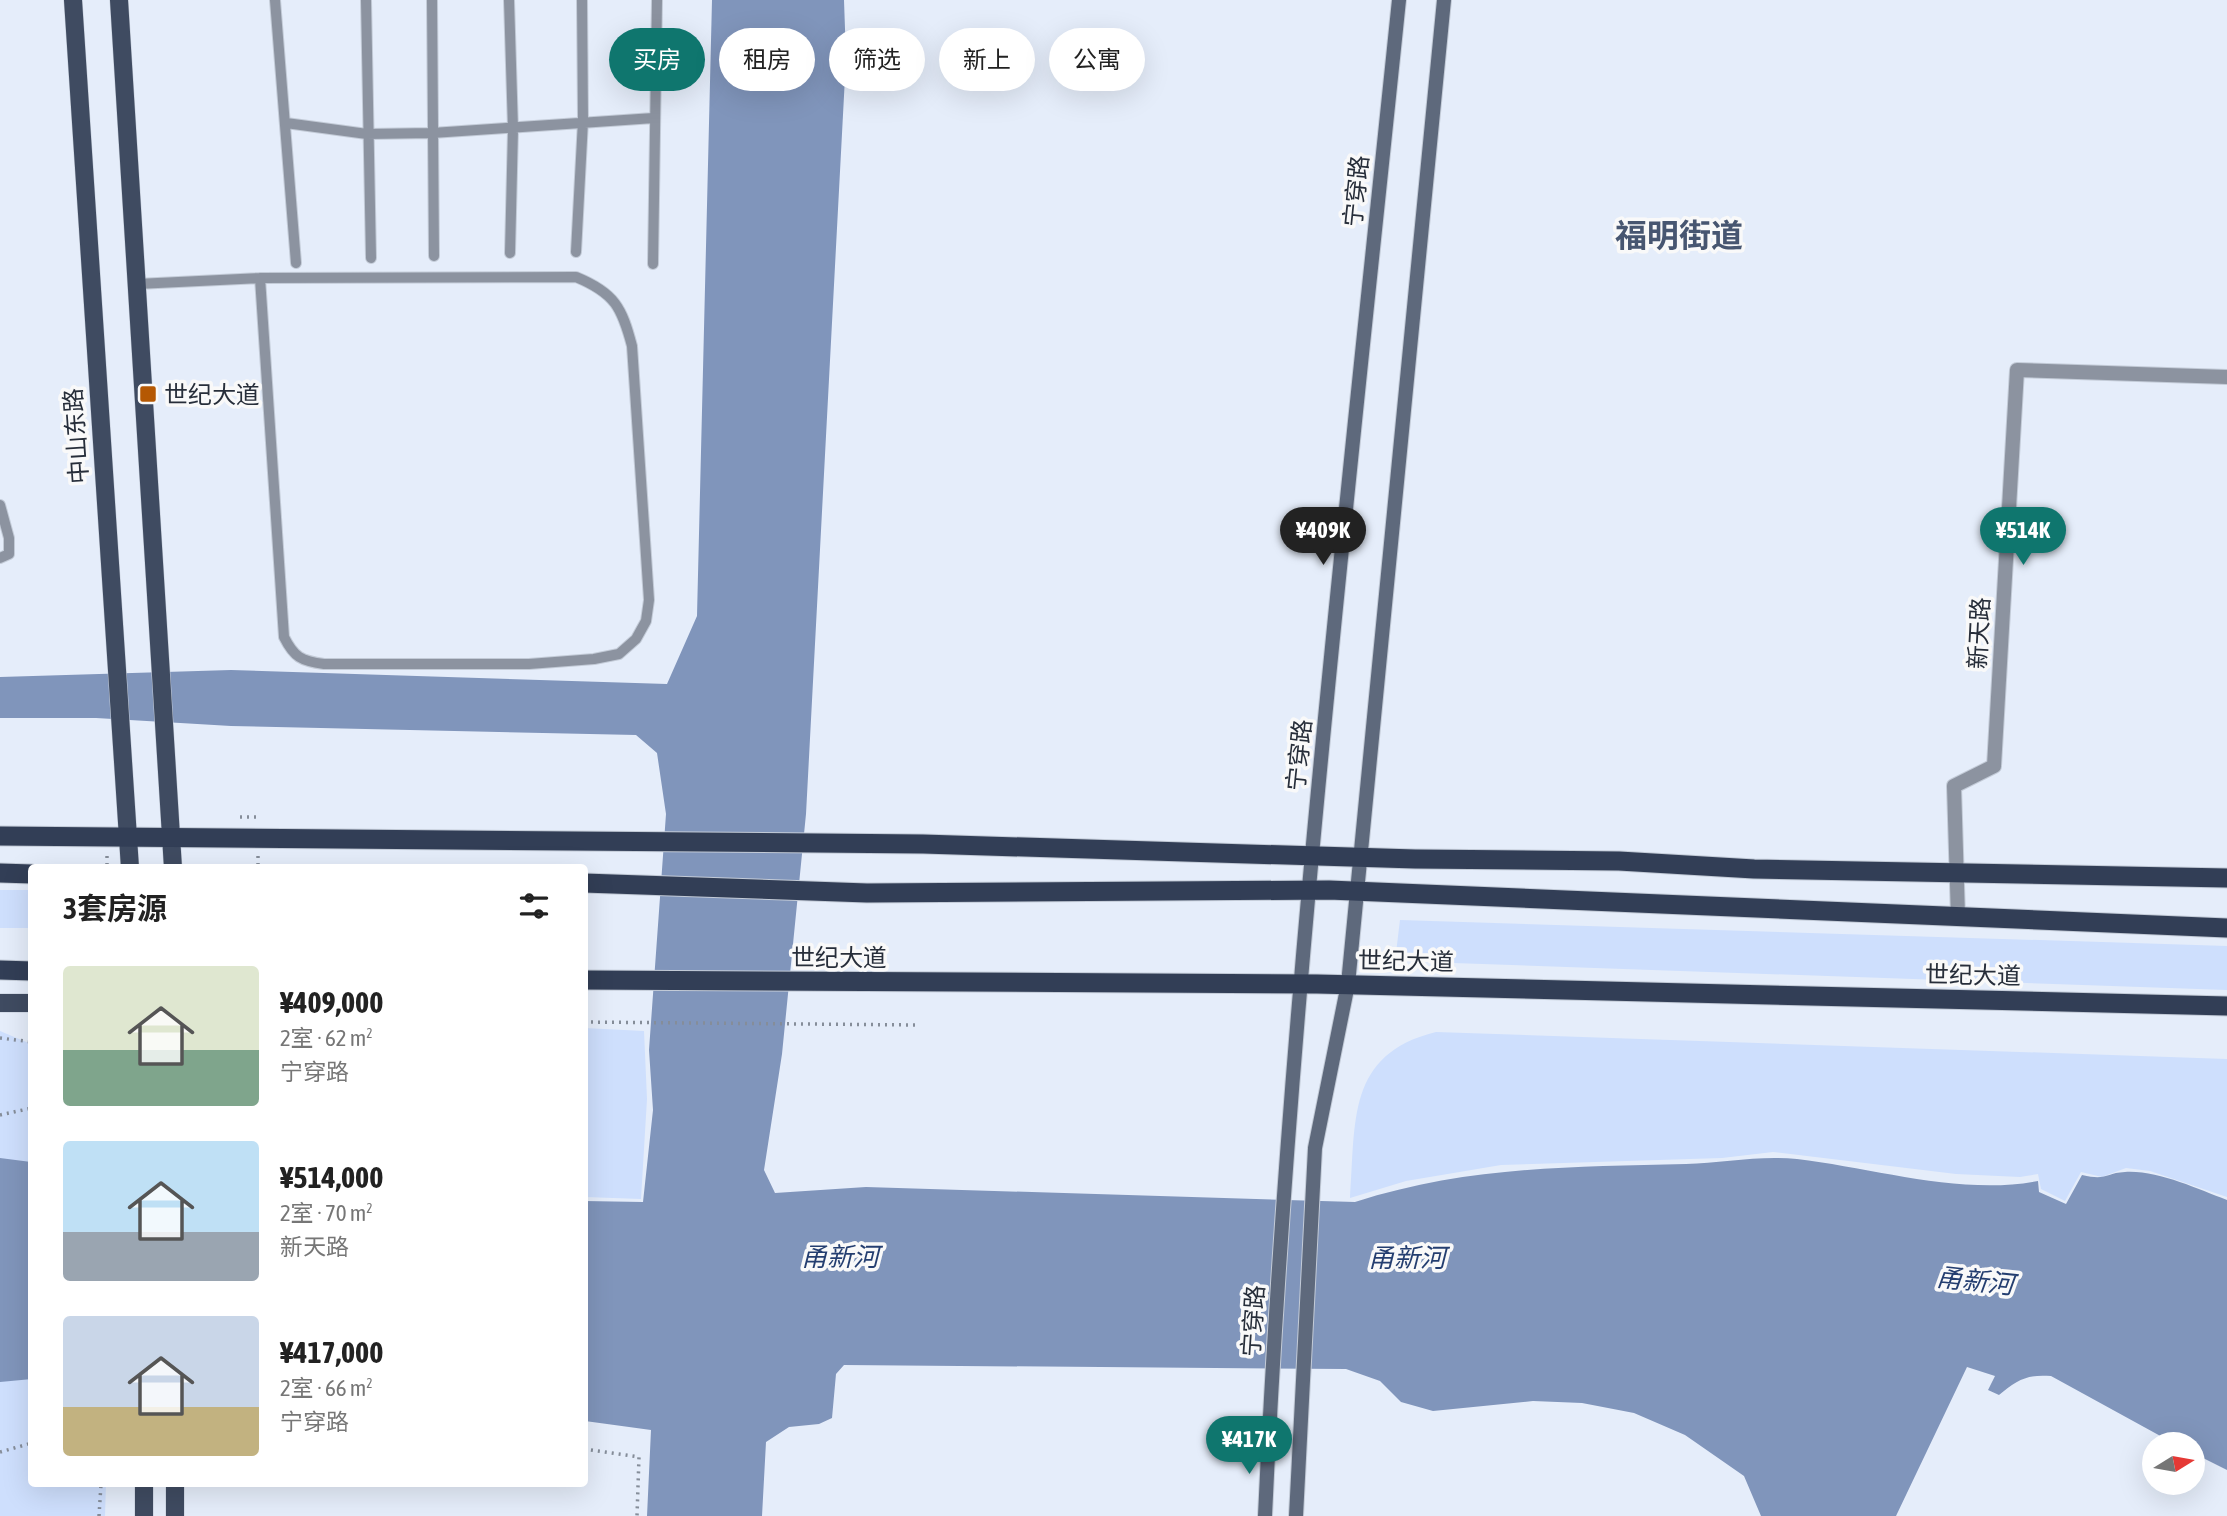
<!DOCTYPE html>
<html lang="zh">
<meta charset="utf-8">
<style>
:root{--surface:#fff;--page:#f2f2f2;--text:#222;--muted:#767676;--accent:#0f766e}
body{margin:0;font-family:"Asap Condensed","Noto Sans SC",sans-serif;background:var(--page);color:var(--text);height:100vh;display:flex;flex-direction:column;font-size:26px;white-space:nowrap}
*{box-sizing:border-box;margin:0}
p{font-size:23px;color:var(--muted)}
.icon{flex:none;width:38px;height:38px;fill:none;stroke:currentColor;stroke-width:2;stroke-linecap:round;stroke-linejoin:round}
.map{position:relative;flex:1;overflow:hidden}
.side{position:absolute;left:28px;top:864px;width:560px;height:623px;display:flex;flex-direction:column;background:var(--surface);border-radius:7px;box-shadow:0 7px 28px #0002}
.side>*{flex:none}
.banner{position:absolute;left:609px;top:28px;width:665px;height:63px;display:flex;gap:14px}
.needle{width:46px;rotate:79deg}
.tools{position:absolute;left:2142px;top:1432px;display:grid;gap:14px}
.tools a{display:grid;place-items:center;width:63px;height:63px;border-radius:50%;background:var(--surface);box-shadow:0 7px 28px #0002;font-size:35px}
.price{position:absolute;translate:-50% -60px;padding:0 16px;border-radius:24px;background:var(--accent);color:#fff;font-size:23px;line-height:46px;filter:drop-shadow(0 2px 4px #0008)}
.price::after{content:'';position:absolute;left:50%;top:42px;width:21px;height:16px;margin-left:-10px;background:inherit;clip-path:polygon(0 0,100% 0,50% 100%)}
.price.active{background:#222;color:#fff}
ul{padding:0;list-style:none}
li{display:flex;align-items:center;gap:21px;height:175px;padding:0 35px}
li span{display:grid;place-items:center;flex:none;width:196px;height:140px;border-radius:7px;color:#555}
li>.icon{margin-inline-start:auto}
span .icon{width:84px;height:84px;fill:#fffc;stroke-width:1}
li b{font-size:30px}
h2{display:flex;justify-content:space-between;align-items:center;height:84px;padding:0 35px;font-size:30px}
.chip{padding:0 24px;border-radius:32px;background:var(--surface);box-shadow:0 7px 28px #0002;font-size:24px;line-height:63px}
.chip.active{background:var(--accent);color:#fff}
.map>svg:first-child{display:block}
.green{fill:#cedffd}
.water{fill:#8095bb}
.lines{fill:none;stroke-linecap:round;stroke-linejoin:round}
.service-casing{stroke:#c3cbd7;stroke-width:12}
.minor-casing{stroke:#c3cbd7;stroke-width:16}
.secondary-casing{stroke:#c3cbd7;stroke-width:16}
.primary-casing{stroke:#c3cbd7;stroke-width:19}
.trunk-casing{stroke:#c3cbd7;stroke-width:21}
.path{stroke:#858d99;stroke-width:3.5;stroke-dasharray:2 5;stroke-linecap:butt}
.service{stroke:#8c93a0;stroke-width:10}
.minor{stroke:#8c93a0;stroke-width:14}
.secondary{stroke:#5e697c;stroke-width:14}
.primary{stroke:#3f4b61;stroke-width:18}
.trunk{stroke:#323e56;stroke-width:19}
.poi-dot{fill:#b55803;stroke:#f9f9f9;stroke-width:2.5}
.labels{text-anchor:middle;dominant-baseline:central;stroke-width:7;stroke-linejoin:round;paint-order:stroke}
.street-label{font-size:24px;fill:#272e3a;stroke:#f9f9f9}
.poi-label{font-size:24px;fill:#272e3a;stroke:#f9f9f9;text-anchor:start}
.water-label{font-size:26px;font-style:italic;fill:#243e70;stroke:#f9f9f9}
.district-label{font-size:32px;font-weight:bold;fill:#475671;stroke:#f9f9f9}
</style>
<div class="map">
<svg width="2227" height="1516" viewBox="0 0 2227 1516">
<rect width="100%" height="100%" fill="#e5edfa"/>
<path class="green" d="M 0,890 L 31,890 L 31,928 L 0,928 Z
M 1400,920 L 2227,946 L 2227,990 L 1395,961 Z
M 584,1028 L 644,1031 L 647,1099 L 641,1199 L 585,1197 Z
M 0,1031 L 31,1044 L 32,1484 L 106,1484 L 105,1516 L 0,1516 Z
M 1436,1032 L 2227,1059 L 2227,1197 L 2150,1171 L 2126,1168 L 2102,1177 L 2081,1172 L 2065,1201 L 2041,1189 L 2038,1174 L 2020,1177 L 1956,1174 L 1773,1152 L 1722,1158 L 1501,1165 L 1406,1181 L 1350,1198 C 1356,1122 1346,1054 1436,1032 Z"/>
<path class="water" d="M 712,0 L 844,0 L 846,58 L 806,814 L 782,1054 L 764,1170 L 775,1193 L 866,1187 L 1355,1202 C 1468,1166 1569,1167 1686,1164 C 1722,1163 1760,1155 1797,1159 C 1874,1168 1961,1196 2038,1181 L 2039,1192 L 2066,1204 L 2082,1175 C 2107,1181 2105,1173 2125,1172 C 2158,1170 2197,1189 2227,1200 L 2227,1470 L 2193,1453 L 2193,1444 L 2175,1444 L 2051,1376 C 2027,1374 2017,1380 1999,1395 L 1988,1390 L 1995,1376 L 1967,1367 L 1896,1516 L 1761,1516 L 1744,1476 L 1685,1435 L 1634,1413 L 1582,1403 L 1533,1401 L 1433,1411 L 1401,1402 L 1380,1381 L 1346,1369 L 844,1365 L 836,1374 L 832,1418 L 819,1424 L 789,1427 L 766,1442 L 762,1516 L 647,1516 L 651,1430 L 585,1421 L 584,1201 L 643,1202 L 653,1110 L 649,1050 L 666,814 L 657,753 L 636,735 L 231,726 L 96,718 L 0,718 L 0,677 L 231,670 L 667,684 L 697,616 Z
M 0,1158 L 31,1162 L 32,1379 L 0,1382 Z"/>
<g class="lines">
<g class="service-casing">
<path id="service" d="M 275,0 L 296,263
M 366,0 L 371,258
M 432,0 L 434,256
M 509,0 L 513,129 L 510,253
M 286,123 L 367,134 L 432,133 L 654,118
M 576,252 L 583,121 L 582,0
M 653,264 L 657,0
M 137,284 L 260,278 L 576,277 C 615,293 622,308 632,346 L 649,600 L 646,621 L 636,639 L 619,654 L 594,659 L 529,664 L 324,664 C 301,661 294,657 284,637 L 260,278
M 0,505 L 9,538 L 9,554 L 0,558"/>
</g>
<g class="minor-casing">
<path id="minor" d="M 1958,917 L 1954,786 L 1994,766 L 2017,370 L 2227,377"/>
</g>
<g class="secondary-casing">
<path id="secondary" d="M 1265,1516 C 1288,1009 1347,505 1399,0
M 1296,1516 L 1315,1148 L 1348,984 L 1444,0"/>
</g>
<g class="primary-casing">
<path id="primary" d="M 73,0 L 130,868
M 119,0 L 173,868
M 0,1003 L 32,1003
M 144,1516 L 144,1484
M 175,1516 L 175,1484"/>
</g>
<g class="trunk-casing">
<path id="trunk" d="M 0,836 L 923,844 L 1415,859 L 1619,861 L 1754,869 L 2227,878
M 0,873 L 32,874
M 584,883 L 867,893 L 1329,890 L 2227,928
M 0,970 L 32,971
M 584,980 L 1317,984 L 2227,1006"/>
</g>
<path class="path" d="M 240,817 L 257,817 L 257,820
M 107,856 L 107,868
M 258,856 L 258,868
M 584,1022 L 919,1025
M 0,1038 L 32,1042
M 0,1115 L 32,1108
M 584,1449 L 639,1457 L 637,1516
M 0,1452 L 32,1443
M 99,1516 L 101,1484"/>
<use href="#service" class="service"/>
<use href="#minor" class="minor"/>
<use href="#secondary" class="secondary"/>
<use href="#primary" class="primary"/>
<use href="#trunk" class="trunk"/>
</g>
<rect class="poi-dot" x="139" y="385" width="18" height="18" rx="3.5"/>
<g class="labels">
<g class="street-label">
<text transform="translate(1356 191) rotate(-84)">宁穿路</text>
<text transform="translate(76 436) rotate(-94)">中山东路</text>
<text transform="translate(1979 633) rotate(-87)">新天路</text>
<text transform="translate(1299 755) rotate(-84)">宁穿路</text>
<text x="839" y="957">世纪大道</text>
<text transform="translate(1406 961) rotate(1)">世纪大道</text>
<text transform="translate(1973 975) rotate(1)">世纪大道</text>
<text transform="translate(1253 1321) rotate(-86)">宁穿路</text>
</g>
<g class="poi-label">
<text x="164" y="394">世纪大道</text>
</g>
<g class="water-label">
<text x="840" y="1257">甬新河</text>
<text x="1407" y="1258">甬新河</text>
<text transform="translate(1975 1281) rotate(6)">甬新河</text>
</g>
<g class="district-label">
<text x="1679" y="235">福明街道</text>
</g>
</g>
</svg>
<div class="tools">
<a><svg class="needle" viewBox="-14 -14 28 28"><path d="M0-13l5 13h-10z" fill="#e53935"/><path d="M0 13l5-13h-10z" fill="#767676"/></svg></a>
</div>
<b class="price active" style="left:1323px;top:567px">¥409K</b>
<b class="price" style="left:2023px;top:567px">¥514K</b>
<b class="price" style="left:1249px;top:1476px">¥417K</b>
<div class="banner">
<a class="chip active">买房</a>
<a class="chip">租房</a>
<a class="chip">筛选</a>
<a class="chip">新上</a>
<a class="chip">公寓</a>
</div>
<section class="side">
<h2>3套房源<svg class="icon" aria-label="filters" viewBox="0 0 24 24"><path d="M4 7h16M4 17h16"/><circle cx="9" cy="7" r="2"/><circle cx="15" cy="17" r="2"/></svg></h2>
<ul>
<li><span style="background:linear-gradient(#dfe7d0 60%,#7fa58c 0)"><svg class="icon" aria-label="home" viewBox="0 0 24 24"><path d="M3 11l9-7 9 7M6 9v11h12V9"/></svg></span><div><b>¥409,000</b><p>2室 · 62 m²</p><p>宁穿路</p></div></li>
<li><span style="background:linear-gradient(#bfe0f5 65%,#9aa5b1 0)"><svg class="icon" aria-label="home" viewBox="0 0 24 24"><path d="M3 11l9-7 9 7M6 9v11h12V9"/></svg></span><div><b>¥514,000</b><p>2室 · 70 m²</p><p>新天路</p></div></li>
<li><span style="background:linear-gradient(#c9d6e8 65%,#c2b280 0)"><svg class="icon" aria-label="home" viewBox="0 0 24 24"><path d="M3 11l9-7 9 7M6 9v11h12V9"/></svg></span><div><b>¥417,000</b><p>2室 · 66 m²</p><p>宁穿路</p></div></li>
</ul>
</section>
</div>
